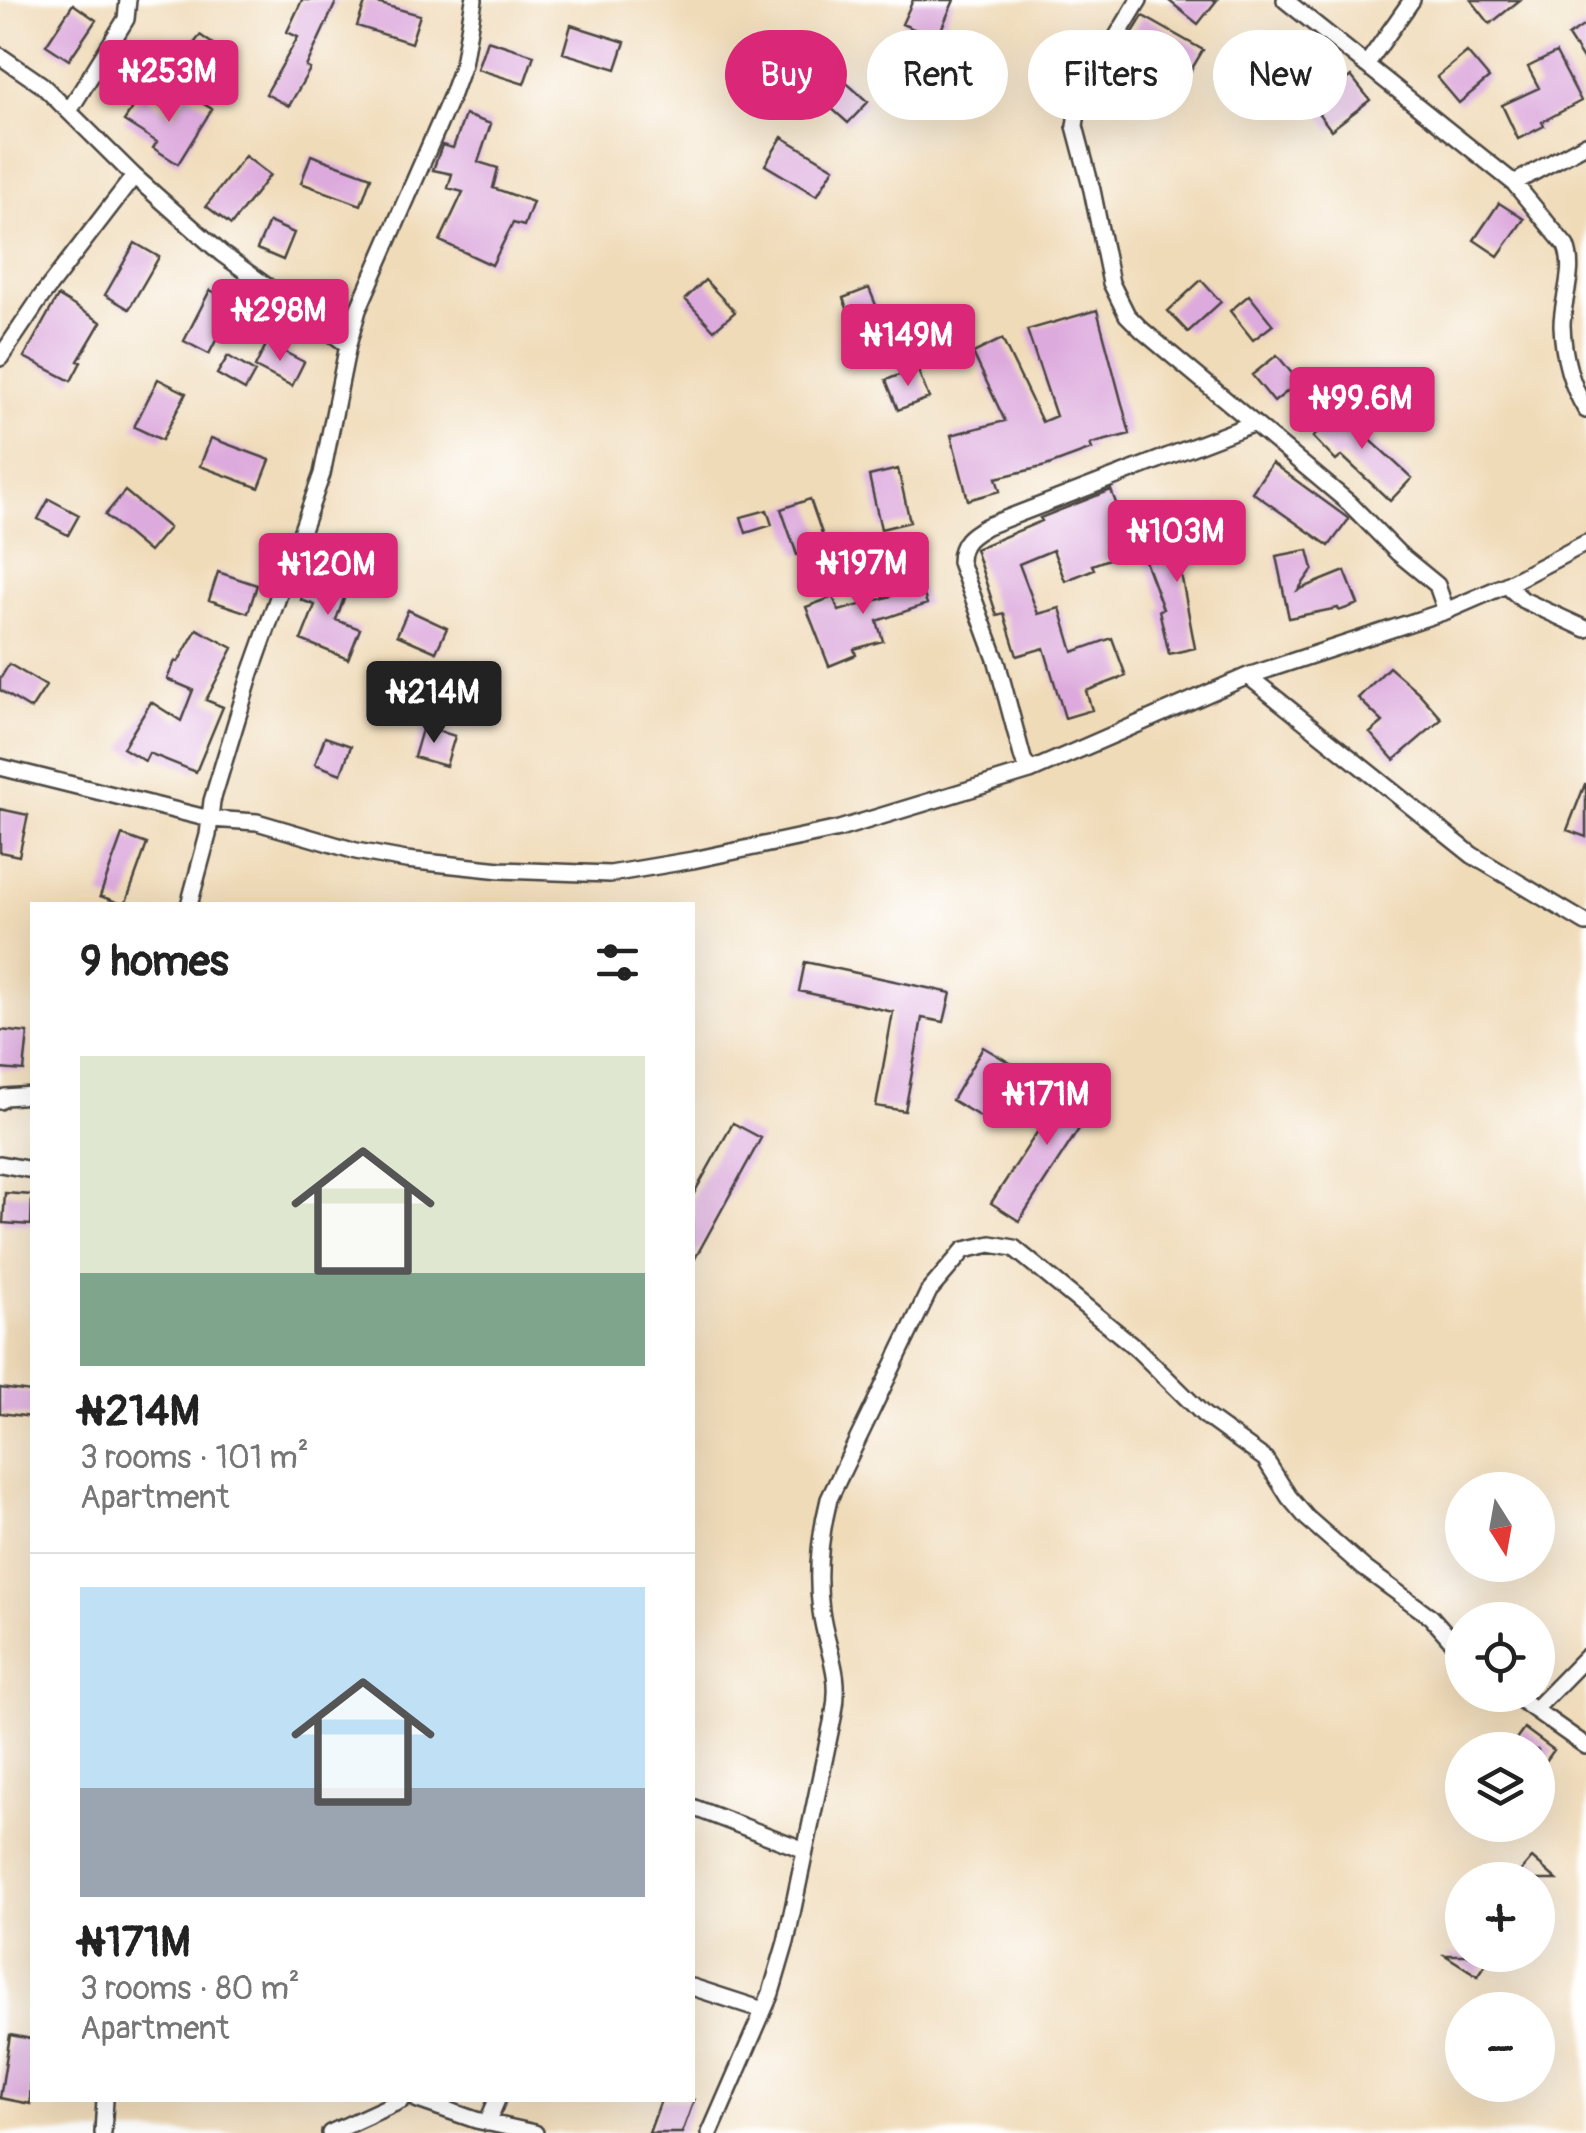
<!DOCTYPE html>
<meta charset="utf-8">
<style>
:root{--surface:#fff;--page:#f2f2f2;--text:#222;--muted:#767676;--line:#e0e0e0;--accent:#db2777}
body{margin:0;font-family:Pangolin,sans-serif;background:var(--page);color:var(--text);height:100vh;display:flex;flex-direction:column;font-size:38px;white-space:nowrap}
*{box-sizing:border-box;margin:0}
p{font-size:32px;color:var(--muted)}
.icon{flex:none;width:55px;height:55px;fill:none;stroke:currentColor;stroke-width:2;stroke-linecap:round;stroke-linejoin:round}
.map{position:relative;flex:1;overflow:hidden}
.side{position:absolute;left:30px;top:902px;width:665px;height:1200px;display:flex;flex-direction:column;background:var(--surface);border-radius:0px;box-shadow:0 10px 40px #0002}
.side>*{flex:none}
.guide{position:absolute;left:725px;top:30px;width:710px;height:90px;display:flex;gap:20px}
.needle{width:65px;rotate:169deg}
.buttons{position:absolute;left:1445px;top:1472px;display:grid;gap:20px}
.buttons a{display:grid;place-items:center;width:110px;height:110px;border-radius:50%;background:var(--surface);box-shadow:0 10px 40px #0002;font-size:50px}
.price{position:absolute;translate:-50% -85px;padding:0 22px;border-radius:10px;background:var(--accent);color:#fff;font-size:32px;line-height:65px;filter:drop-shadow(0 2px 5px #0008)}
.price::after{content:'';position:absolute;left:50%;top:60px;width:30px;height:22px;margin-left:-15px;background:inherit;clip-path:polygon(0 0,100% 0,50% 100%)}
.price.current{background:#222;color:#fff}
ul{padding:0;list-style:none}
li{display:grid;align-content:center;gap:20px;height:530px;padding:0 50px}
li+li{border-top:2px solid var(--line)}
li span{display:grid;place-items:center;height:310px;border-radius:0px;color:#555}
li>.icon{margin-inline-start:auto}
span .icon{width:180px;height:180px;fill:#fffc;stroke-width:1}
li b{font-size:42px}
h2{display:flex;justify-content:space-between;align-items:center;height:120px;padding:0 50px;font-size:42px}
.pill{padding:0 35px;border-radius:45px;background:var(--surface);box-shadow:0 10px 40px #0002;font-size:35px;line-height:90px}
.pill.current{background:var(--accent);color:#fff}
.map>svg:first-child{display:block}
.building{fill:#dad}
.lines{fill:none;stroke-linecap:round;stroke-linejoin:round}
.street-casing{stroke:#494540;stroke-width:20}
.street{stroke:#fff;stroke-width:15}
</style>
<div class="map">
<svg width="1586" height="2133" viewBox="0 0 1586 2133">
<rect width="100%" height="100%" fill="#fff"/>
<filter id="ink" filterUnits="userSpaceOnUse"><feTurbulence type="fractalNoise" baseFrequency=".01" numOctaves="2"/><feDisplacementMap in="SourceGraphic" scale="20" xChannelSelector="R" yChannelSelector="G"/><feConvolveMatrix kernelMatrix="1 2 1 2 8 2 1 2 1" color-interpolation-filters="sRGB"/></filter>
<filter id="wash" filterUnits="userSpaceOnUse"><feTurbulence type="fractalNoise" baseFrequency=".0048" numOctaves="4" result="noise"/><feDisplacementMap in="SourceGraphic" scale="40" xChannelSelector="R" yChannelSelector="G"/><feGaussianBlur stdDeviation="2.25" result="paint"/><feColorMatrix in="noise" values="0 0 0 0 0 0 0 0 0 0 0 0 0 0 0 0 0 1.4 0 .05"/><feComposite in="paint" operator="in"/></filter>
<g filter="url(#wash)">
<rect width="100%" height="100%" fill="#f0dbb9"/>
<g id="blocks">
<path class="building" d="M 302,0 L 337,0 L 306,67 L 310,69 L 289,106 L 266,94 L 298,37 L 287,32 Z
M 366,0 L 420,15 L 411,43 L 357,26 Z
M 913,0 L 954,0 L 937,39 L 902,24 Z
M 1168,0 L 1217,0 L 1198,24 Z
M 1471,0 L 1520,0 L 1490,24 Z
M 73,4 L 96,20 L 69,60 L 46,45 Z
M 1143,16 L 1203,50 L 1187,77 L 1127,42 Z
M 1586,24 L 1586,64 L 1568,36 Z
M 571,25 L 625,42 L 616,69 L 563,53 Z
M 200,35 L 227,54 L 210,80 L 182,61 Z
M 487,40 L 534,55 L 524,84 L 477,69 Z
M 126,46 L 150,64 L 135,85 L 111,67 Z
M 1467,52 L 1489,78 L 1459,103 L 1437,77 Z
M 1556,53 L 1581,101 L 1542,122 L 1544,126 L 1518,139 L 1502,105 L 1539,88 L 1528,67 Z
M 831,69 L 868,102 L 848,123 L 812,91 Z
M 1351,76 L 1370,100 L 1331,130 L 1313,106 Z
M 142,94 L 173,115 L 187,94 L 212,109 L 178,164 L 153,148 L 157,142 L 124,121 Z
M 465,115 L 491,124 L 478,162 L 498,168 L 493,188 L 533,202 L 524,226 L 513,223 L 492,265 L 440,241 L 463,192 L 448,188 L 452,174 L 433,170 L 442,145 L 453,148 Z
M 782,137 L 834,168 L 817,196 L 765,165 Z
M 311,155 L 371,177 L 361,205 L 301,183 Z
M 245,156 L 270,175 L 231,225 L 206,206 Z
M 1499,203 L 1524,219 L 1498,256 L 1474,240 Z
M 269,222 L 294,233 L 283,260 L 257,249 Z
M 135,243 L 159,257 L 129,309 L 105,295 Z
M 705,280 L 735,312 L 714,330 L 685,299 Z
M 1201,280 L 1221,302 L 1188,332 L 1168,311 Z
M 869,288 L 880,315 L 854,326 L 843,298 Z
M 210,290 L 235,303 L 209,354 L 184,341 Z
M 1249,295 L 1273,325 L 1253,340 L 1230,311 Z
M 58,296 L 101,322 L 78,361 L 81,362 L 71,381 L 24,357 Z
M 1097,310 L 1130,434 L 1090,444 L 1092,449 L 1046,466 L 996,478 L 1000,491 L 968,500 L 951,435 L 1005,421 L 973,353 L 1002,339 L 1042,422 L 1056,416 L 1027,330 Z
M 267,343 L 304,362 L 292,386 L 255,367 Z
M 1277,355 L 1299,382 L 1274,402 L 1252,375 Z
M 228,356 L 255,372 L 245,390 L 217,374 Z
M 917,368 L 929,398 L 898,410 L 886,380 Z
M 158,379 L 186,393 L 162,440 L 134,427 Z
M 1348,403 L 1372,427 L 1364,434 L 1412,478 L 1390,501 L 1342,456 L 1336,461 L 1313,437 Z
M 211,438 L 270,460 L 259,488 L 200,466 Z
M 1272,463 L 1349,519 L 1329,546 L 1252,492 Z
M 898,469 L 910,522 L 881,529 L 869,476 Z
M 1111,490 L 1134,550 L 1092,565 L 1094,569 L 1065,581 L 1053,550 L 1019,564 L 1038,614 L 1060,608 L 1073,652 L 1112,638 L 1126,676 L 1086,691 L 1092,710 L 1065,718 L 1044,648 L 1017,656 L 1004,614 L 997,616 L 975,549 L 1042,521 L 1040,518 Z
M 125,491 L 169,528 L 149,552 L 105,515 Z
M 49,499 L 79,515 L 68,535 L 38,519 Z
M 810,499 L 826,545 L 797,555 L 781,509 Z
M 767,510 L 772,525 L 746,533 L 741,517 Z
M 1213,533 L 1218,559 L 1180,568 L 1195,648 L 1169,654 L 1159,610 L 1163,609 L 1142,553 L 1179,540 Z
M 1308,550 L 1313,569 L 1298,590 L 1345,571 L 1358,604 L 1339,611 L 1338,608 L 1289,618 L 1276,556 Z
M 914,565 L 927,604 L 877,621 L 883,641 L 854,649 L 856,655 L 829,666 L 806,607 L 833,597 L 839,611 L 895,595 L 888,574 Z
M 218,572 L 257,585 L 248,613 L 209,600 Z
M 310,574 L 348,587 L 336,620 L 360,629 L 348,659 L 301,640 L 315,605 L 301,600 Z
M 408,610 L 447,628 L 436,652 L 397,635 Z
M 197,629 L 233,648 L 206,700 L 223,707 L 196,772 L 149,753 L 145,761 L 123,748 L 151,702 L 181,721 L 193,690 L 167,679 L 175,661 L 178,662 Z
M 9,664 L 46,686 L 31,709 L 0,690 L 0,679 Z
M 1389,667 L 1418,692 L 1442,719 L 1394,760 L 1370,733 L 1383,722 L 1358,698 Z
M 423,726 L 455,736 L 446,766 L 414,757 Z
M 325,737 L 351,746 L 341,774 L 315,764 Z
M 1585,784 L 1586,784 L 1586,837 L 1567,830 Z
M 0,809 L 28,815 L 19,856 L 0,852 Z
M 122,835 L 147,844 L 125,905 L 100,896 Z
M 805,962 L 951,993 L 944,1022 L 922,1018 L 905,1111 L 876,1106 L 893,1012 L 799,991 Z
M 0,1030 L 28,1033 L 24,1071 L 0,1069 Z
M 983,1047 L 1017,1067 L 986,1120 L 952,1100 Z
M 1075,1074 L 1103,1092 L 1019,1221 L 991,1203 Z
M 733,1123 L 761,1138 L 692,1264 L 692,1197 Z
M 5,1193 L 32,1195 L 31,1225 L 3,1223 Z
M 0,1388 L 32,1392 L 32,1417 L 0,1413 Z
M 1524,1728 L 1554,1750 L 1538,1772 L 1538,1750 L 1508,1750 Z
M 1532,1858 L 1557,1880 L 1513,1880 Z
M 1445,1955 L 1492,1955 L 1478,1976 Z
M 10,2035 L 32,2039 L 30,2104 L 0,2098 Z
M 661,2100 L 694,2100 L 682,2133 L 649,2133 Z"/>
</g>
</g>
<g filter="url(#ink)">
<use href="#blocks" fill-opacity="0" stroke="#494540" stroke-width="2.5"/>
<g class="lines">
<g class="street-casing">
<path id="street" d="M 1139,0 L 1079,99 L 1075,126 L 1092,190 L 1111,283 L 1127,315 L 1142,330 L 1349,503 L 1398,553 L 1437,585 L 1446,611
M 1285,0 L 1514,183 L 1566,246 C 1576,271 1562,299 1562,325 C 1563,355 1571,385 1586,410
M 0,56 L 42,85 L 134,176 L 222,254 L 348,345
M 1366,65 L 1412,0
M 69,111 L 126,19 L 128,0
M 1514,183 L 1586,144
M 0,358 L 41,297 L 134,176
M 1506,585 L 1523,600 L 1586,629
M 1248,676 L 1472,855 L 1586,923
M 0,767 L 210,819 L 257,822 L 356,851 L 406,860 L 501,870 L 610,874 L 693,860 L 839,829 L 1030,771 L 1248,676 L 1446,611 L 1506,585 L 1586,543
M 1030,771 L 1023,759 L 997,662 L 960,562 C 960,542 971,535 987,526 L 1252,424
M 189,905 L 208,835 L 212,801 L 251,673 L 322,474 L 348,345 L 358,310 L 451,97 L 463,64 L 474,0
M 0,1101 L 5,1097 L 32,1095
M 0,1164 L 32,1170
M 1514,1695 L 1586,1746
M 1536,1708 L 1586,1657
M 692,1807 L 805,1850
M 692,1987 L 763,2010
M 418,2100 L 476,2120 L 535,2133
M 487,2123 L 497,2100
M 103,2133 L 105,2100
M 330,2133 L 402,2100
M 710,2133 L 771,1993 L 786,1942 L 834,1713 C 842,1671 826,1650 821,1611 C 816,1574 820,1535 829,1499 L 929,1291 L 964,1250 L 991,1244 L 1014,1248 L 1136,1348 L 1204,1415 L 1265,1459 L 1289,1497 L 1307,1518 L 1364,1568 L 1431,1617 L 1462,1652"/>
</g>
<use href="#street" class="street"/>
</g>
</g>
</svg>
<div class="buttons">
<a><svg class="needle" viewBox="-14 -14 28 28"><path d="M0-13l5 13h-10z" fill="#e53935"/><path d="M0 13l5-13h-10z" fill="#767676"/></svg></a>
<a><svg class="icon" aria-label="locate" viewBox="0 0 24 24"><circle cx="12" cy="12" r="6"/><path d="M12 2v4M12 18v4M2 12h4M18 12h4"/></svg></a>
<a><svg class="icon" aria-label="layers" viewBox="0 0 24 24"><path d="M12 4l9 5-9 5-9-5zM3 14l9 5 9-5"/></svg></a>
<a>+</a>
<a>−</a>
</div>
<b class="price" style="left:169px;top:125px">₦253M</b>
<b class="price" style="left:280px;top:364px">₦298M</b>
<b class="price" style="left:908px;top:389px">₦149M</b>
<b class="price" style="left:1362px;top:452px">₦99.6M</b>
<b class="price" style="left:1177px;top:585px">₦103M</b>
<b class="price" style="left:863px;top:617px">₦197M</b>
<b class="price" style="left:328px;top:618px">₦120M</b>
<b class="price current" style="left:434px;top:746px">₦214M</b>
<b class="price" style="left:1047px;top:1148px">₦171M</b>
<div class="guide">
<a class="pill current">Buy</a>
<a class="pill">Rent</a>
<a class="pill">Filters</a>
<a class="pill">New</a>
</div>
<section class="side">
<h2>9 homes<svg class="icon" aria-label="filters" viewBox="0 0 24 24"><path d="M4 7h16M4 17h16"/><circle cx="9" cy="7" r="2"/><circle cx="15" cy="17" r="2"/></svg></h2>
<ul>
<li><span style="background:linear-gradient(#dfe7d0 70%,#7fa58c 0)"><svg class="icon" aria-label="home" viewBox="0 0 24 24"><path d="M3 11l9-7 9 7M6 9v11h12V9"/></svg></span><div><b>₦214M</b><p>3 rooms · 101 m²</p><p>Apartment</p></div></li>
<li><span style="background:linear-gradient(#bfe0f5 65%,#9aa5b1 0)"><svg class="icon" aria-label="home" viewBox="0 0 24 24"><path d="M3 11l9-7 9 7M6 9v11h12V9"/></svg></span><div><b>₦171M</b><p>3 rooms · 80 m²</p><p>Apartment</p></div></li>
</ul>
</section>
</div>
